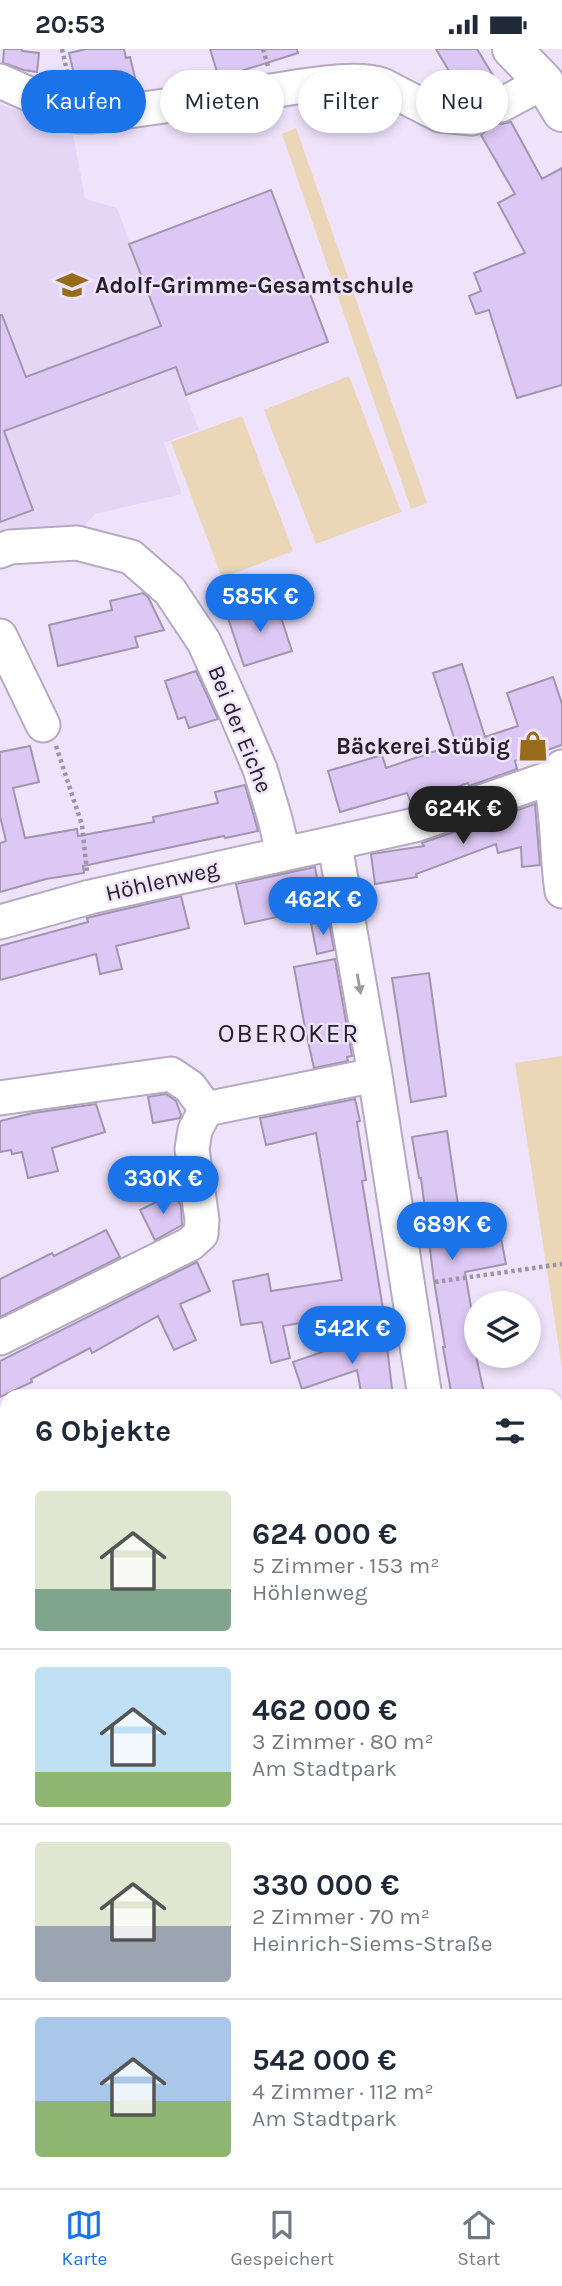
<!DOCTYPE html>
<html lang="de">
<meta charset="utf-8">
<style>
:root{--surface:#fff;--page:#f2f2f3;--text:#1f2937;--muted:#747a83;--line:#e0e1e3;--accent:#1a73e8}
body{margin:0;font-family:Karla,sans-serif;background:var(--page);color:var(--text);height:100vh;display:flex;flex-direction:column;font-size:26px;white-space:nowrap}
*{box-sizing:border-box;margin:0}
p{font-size:23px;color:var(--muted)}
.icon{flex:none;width:38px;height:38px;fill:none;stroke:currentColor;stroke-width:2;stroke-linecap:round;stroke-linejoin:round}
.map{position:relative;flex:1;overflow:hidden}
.side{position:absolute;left:0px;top:1340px;width:564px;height:800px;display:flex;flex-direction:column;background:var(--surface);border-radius:21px 21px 0 0;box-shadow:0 4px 10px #0003}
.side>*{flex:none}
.banner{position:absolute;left:21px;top:21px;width:522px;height:63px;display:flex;gap:14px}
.fabs{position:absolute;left:464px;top:1242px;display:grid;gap:14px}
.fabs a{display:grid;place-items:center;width:77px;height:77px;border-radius:50%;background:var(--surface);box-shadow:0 4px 10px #0003;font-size:35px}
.price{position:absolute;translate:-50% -60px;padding:0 16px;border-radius:24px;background:var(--accent);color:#fff;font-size:23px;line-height:46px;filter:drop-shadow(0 2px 4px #0008)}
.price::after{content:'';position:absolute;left:50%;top:42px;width:21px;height:16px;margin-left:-10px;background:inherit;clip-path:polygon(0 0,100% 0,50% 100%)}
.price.selected{background:#222;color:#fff}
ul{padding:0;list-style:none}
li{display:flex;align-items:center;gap:21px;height:175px;padding:0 35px}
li+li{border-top:2px solid var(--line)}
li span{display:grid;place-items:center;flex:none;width:196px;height:140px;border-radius:7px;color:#555}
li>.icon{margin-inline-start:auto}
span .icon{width:84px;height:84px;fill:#fffc;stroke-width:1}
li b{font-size:30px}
h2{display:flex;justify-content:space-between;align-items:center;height:84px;padding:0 35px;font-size:30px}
.tag{padding:0 24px;border-radius:32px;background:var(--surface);box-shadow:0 4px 10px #0003;font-size:24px;line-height:63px}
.tag.selected{background:var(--accent);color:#fff}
.status{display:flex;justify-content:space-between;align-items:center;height:49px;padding:0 35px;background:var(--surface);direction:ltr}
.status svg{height:19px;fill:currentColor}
.menu{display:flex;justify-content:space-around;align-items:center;height:98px;border-top:2px solid var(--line);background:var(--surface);font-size:19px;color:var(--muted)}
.menu a{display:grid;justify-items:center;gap:4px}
.menu .selected{color:var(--accent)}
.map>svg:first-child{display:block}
.built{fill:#e5d6f5}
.green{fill:#ebd6b8}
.building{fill:#ddc7f4;stroke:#a196ad;stroke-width:2}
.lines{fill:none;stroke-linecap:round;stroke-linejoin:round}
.minor-casing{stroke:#b5aac1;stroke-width:37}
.major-casing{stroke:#b5aac1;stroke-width:42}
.path{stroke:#9e95a7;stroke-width:4.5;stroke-dasharray:3.5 3.5;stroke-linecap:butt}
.minor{stroke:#fff;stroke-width:33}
.major{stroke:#fff;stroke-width:38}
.oneway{fill:#9d9b9f}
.labels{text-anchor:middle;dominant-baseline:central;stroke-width:5;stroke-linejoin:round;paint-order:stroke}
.poi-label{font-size:23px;font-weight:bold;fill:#252029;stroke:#efe3fc;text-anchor:start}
.street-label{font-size:23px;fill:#252029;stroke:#efe3fc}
.quarter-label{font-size:26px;letter-spacing:2px;fill:#252029;stroke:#efe3fc}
</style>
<div class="status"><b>20:53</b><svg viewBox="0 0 49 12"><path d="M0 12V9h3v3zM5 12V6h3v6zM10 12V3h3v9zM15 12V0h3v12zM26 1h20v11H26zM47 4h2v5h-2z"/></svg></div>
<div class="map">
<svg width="562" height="2139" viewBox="0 0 562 2139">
<rect width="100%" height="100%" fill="#efe3fc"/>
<path class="built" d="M 0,55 L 72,79 L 85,150 L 117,159 L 199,381 L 164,394 L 182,445 L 95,465 L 79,483 L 0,491 Z"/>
<path class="green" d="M 296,79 L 427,454 L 411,460 L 282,85 Z
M 349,327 L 401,463 L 316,495 L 264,361 Z
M 242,367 L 293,502 L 222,529 L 171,393 Z
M 562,1007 L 562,1319 L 515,1014 Z"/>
<path class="building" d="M 4,0 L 22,0 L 22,2 L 39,4 L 37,23 L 24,21 L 3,14 Z
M 86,0 L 124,0 L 126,9 L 130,8 L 138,41 L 92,48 L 79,46 L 69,4 Z
M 210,0 L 297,0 L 298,4 L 219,29 Z
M 436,0 L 477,0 L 497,33 L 491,37 L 492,39 L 485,45 L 482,53 L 465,49 Z
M 491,72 L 501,75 L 511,73 L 542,130 L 562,119 L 562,336 L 517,349 L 489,261 L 476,265 L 469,247 L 481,242 L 474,224 L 525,204 L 498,154 L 515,145 L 481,86 L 487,81 Z
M 271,141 L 328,293 L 186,346 L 176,318 L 4,382 L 33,461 L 0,473 L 0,266 L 2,266 L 26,328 L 161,277 L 129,195 Z
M 143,544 L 148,548 L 164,581 L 135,588 L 138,598 L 58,617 L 49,576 L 112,561 L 110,552 Z
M 276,553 L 292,602 L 244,617 L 228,569 Z
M 462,615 L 485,688 L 518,677 L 507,644 L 553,628 L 562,655 L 562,696 L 515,712 L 517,720 L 469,737 L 468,734 L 411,754 L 407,744 L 340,763 L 328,722 L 382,706 L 386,719 L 456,695 L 433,624 Z
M 196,622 L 218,670 L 189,679 L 185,668 L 178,670 L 165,632 Z
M 30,697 L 39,733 L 13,739 L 25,789 L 77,780 L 78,787 L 154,773 L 153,768 L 218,754 L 215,743 L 245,736 L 258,782 L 225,789 L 224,787 L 83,817 L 84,824 L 46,830 L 0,843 L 0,794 L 6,792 L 0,767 L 0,703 Z
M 535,755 L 540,816 L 522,818 L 521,798 L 498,804 L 496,795 L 416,825 L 417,828 L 375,835 L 371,805 L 424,797 L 422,794 Z
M 315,818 L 322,858 L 245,875 L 236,835 Z
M 181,847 L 189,879 L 116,897 L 122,920 L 100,925 L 96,905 L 0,931 L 0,897 L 88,873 L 87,869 L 95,867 Z
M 329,872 L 334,901 L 317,905 L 311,875 Z
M 335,910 L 352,1007 L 347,1008 L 348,1012 L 314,1019 L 305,979 L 294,918 Z
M 429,924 L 446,1047 L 411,1053 L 392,929 Z
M 166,1045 L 176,1052 L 181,1066 L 180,1069 L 153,1074 L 148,1048 Z
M 355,1050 L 360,1072 L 357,1073 L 366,1131 L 362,1132 L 383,1260 L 283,1277 L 290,1309 L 271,1314 L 262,1273 L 241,1276 L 233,1232 L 268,1225 L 271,1242 L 342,1231 L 316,1084 L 266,1096 L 260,1069 Z
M 96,1055 L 105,1083 L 52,1099 L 58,1122 L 28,1129 L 22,1103 L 12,1105 L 11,1101 L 0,1103 L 0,1072 L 33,1064 Z
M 447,1082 L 464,1196 L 501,1189 L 506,1215 L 465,1223 L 475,1281 L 472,1281 L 476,1307 L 485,1348 L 452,1348 L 443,1298 L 445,1298 L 434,1232 L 421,1129 L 419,1129 L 412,1088 Z
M 174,1144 L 181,1157 L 182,1176 L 155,1191 L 140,1161 Z
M 106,1181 L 120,1208 L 0,1268 L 0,1230 L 52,1204 L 54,1207 Z
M 197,1213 L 210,1242 L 180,1255 L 196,1291 L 174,1301 L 158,1267 L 92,1304 L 90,1299 L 31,1330 L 32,1333 L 0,1348 L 0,1312 Z
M 385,1281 L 393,1348 L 362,1348 L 357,1321 L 302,1340 L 293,1313 Z"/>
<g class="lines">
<g class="minor-casing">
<path id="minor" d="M 0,32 L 78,67 L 93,67 C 150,59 207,51 264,43 C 294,39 355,26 382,36 L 440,66 L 472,69
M 501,56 L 544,33
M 0,502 L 10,498 L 77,494 L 131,508 L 170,542 L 204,593 L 236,664 L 260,720 L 275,770 L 283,804
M 0,587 L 43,676
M 550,729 C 559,766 556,804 562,842
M 335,796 L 375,1026 L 425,1348
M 0,873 L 90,848 L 415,776 L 550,729 L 562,718
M 0,1049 L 171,1025 L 190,1038 L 206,1060 L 375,1026
M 0,1289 L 190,1195 L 201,1185 L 202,1171 L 192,1100 L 195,1081 L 206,1060
M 0,1644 L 7,1649
M 556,1735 L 562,1735
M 0,1778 L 7,1775
M 556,1962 L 562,1965
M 0,2017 L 7,2013
M 204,2133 L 208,2139
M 436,2133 L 440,2139
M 276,2139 L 285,2133"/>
</g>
<g class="major-casing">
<path id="major" d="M 512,0 L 544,33 L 562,63"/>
</g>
<path class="path" d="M 62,0 L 70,35
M 263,0 L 268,17
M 56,697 L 82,776 L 87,823
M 435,1233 L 562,1215"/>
<use href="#minor" class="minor"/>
<use href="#major" class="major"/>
</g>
<defs><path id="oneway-solid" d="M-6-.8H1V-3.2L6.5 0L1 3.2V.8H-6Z" transform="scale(1.75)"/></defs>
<use class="oneway" href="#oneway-solid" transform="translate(359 935) rotate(80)"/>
<defs>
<g id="school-bare" transform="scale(2.415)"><path d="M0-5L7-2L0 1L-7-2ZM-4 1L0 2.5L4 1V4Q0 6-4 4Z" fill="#986b1a" stroke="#efe3fc" stroke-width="2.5" paint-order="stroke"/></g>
<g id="shop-bare" transform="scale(2.415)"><path d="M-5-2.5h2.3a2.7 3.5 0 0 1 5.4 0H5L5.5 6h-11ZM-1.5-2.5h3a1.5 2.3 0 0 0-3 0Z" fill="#986b1a" stroke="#efe3fc" stroke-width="2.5" paint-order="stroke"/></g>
</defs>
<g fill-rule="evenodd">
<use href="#school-bare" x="72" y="236"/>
<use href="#shop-bare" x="533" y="697"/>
</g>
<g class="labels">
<g class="poi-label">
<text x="95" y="236">Adolf-Grimme-Gesamtschule</text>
<text x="510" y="697" text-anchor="end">Bäckerei Stübig</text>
</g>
<g class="street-label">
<text transform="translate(240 680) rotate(68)">Bei der Eiche</text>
<text transform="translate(162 832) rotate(-13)">Höhlenweg</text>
</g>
<g class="quarter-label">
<text x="289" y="984">OBEROKER</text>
</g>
</g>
</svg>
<div class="fabs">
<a><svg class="icon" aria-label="layers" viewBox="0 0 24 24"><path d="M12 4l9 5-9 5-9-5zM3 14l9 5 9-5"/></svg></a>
</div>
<b class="price" style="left:260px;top:585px">585K €</b>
<b class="price selected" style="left:463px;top:797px">624K €</b>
<b class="price" style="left:323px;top:888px">462K €</b>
<b class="price" style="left:163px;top:1167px">330K €</b>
<b class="price" style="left:452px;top:1213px">689K €</b>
<b class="price" style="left:352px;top:1317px">542K €</b>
<div class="banner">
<a class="tag selected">Kaufen</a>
<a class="tag">Mieten</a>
<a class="tag">Filter</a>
<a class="tag">Neu</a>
</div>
<section class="side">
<h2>6 Objekte<svg class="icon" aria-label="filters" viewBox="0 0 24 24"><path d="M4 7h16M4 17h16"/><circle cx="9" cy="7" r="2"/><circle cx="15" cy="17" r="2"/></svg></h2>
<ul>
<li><span style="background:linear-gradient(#dfe7d0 70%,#7fa58c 0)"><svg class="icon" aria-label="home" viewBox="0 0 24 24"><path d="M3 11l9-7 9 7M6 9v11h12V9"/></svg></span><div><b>624 000 €</b><p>5 Zimmer · 153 m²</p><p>Höhlenweg</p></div></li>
<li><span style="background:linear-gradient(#bfe0f5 75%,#8fb573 0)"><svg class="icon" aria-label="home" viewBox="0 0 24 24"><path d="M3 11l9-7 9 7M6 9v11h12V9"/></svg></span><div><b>462 000 €</b><p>3 Zimmer · 80 m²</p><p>Am Stadtpark</p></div></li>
<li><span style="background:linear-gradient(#dfe7d0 60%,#9aa5b1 0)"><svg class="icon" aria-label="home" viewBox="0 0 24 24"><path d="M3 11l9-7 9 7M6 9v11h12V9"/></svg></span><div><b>330 000 €</b><p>2 Zimmer · 70 m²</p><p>Heinrich-Siems-Straße</p></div></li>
<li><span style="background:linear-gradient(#a9c7e8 60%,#8fb573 0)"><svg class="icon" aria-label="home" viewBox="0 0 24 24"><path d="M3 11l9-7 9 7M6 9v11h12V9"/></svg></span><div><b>542 000 €</b><p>4 Zimmer · 112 m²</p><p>Am Stadtpark</p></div></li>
</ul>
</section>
</div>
<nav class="menu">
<a class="selected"><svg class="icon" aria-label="map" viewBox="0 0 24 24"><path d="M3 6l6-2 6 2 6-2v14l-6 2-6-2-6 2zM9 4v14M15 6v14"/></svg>Karte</a>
<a><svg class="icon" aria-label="saved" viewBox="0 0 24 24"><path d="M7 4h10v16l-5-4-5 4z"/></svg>Gespeichert</a>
<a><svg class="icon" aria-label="home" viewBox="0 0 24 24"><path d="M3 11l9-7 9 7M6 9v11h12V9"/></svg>Start</a>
</nav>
